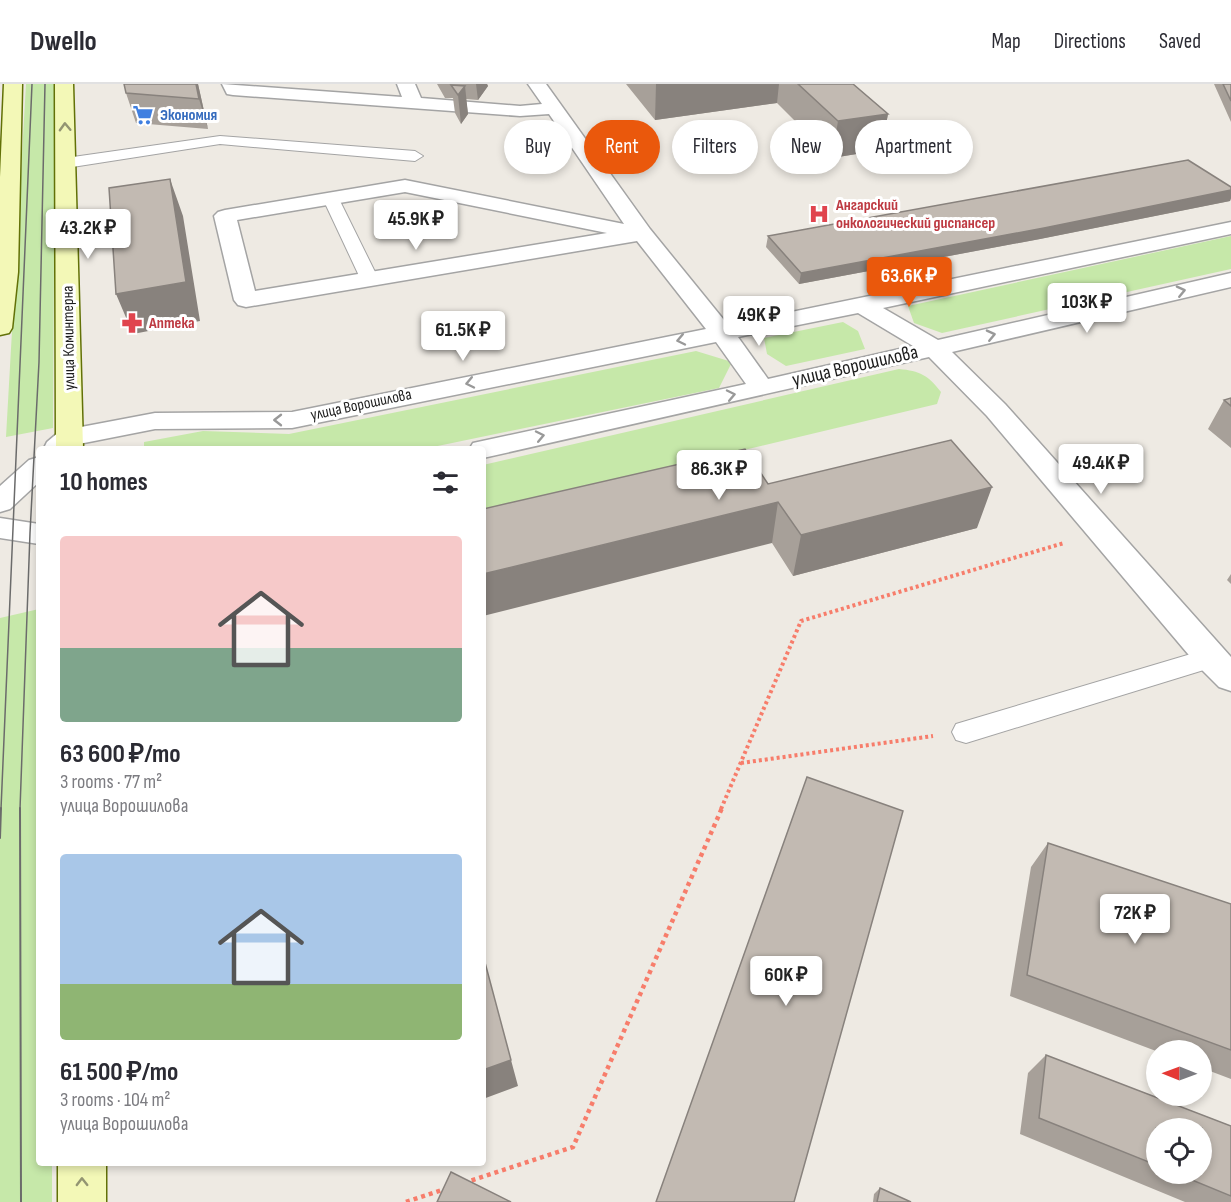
<!DOCTYPE html>
<meta charset="utf-8">
<style>
:root{--surface:#fff;--page:#f7f7f7;--text:#2b2b33;--muted:#7c7c81;--line:#e1e1e2;--accent:#ea580c}
body{margin:0;font-family:"Sofia Sans Condensed",sans-serif;background:var(--page);color:var(--text);height:100vh;display:flex;flex-direction:column;font-size:22px;white-space:nowrap}
*{box-sizing:border-box;margin:0}
p{font-size:20px;color:var(--muted)}
.icon{flex:none;width:33px;height:33px;fill:none;stroke:currentColor;stroke-width:2;stroke-linecap:round;stroke-linejoin:round}
.map{position:relative;flex:1;overflow:hidden}
.sheet{position:absolute;left:36px;top:362px;width:450px;height:720px;display:flex;flex-direction:column;background:var(--surface);border-radius:6px;box-shadow:0 3px 9px #0003}
.sheet>*{flex:none}
.hud{position:absolute;left:504px;top:36px;width:570px;height:54px;display:flex;gap:12px}
.needle{width:39px;rotate:271deg}
.controls{position:absolute;left:1146px;top:956px;display:grid;gap:12px}
.controls a{display:grid;place-items:center;width:66px;height:66px;border-radius:50%;background:var(--surface);box-shadow:0 3px 9px #0003;font-size:30px}
.price{position:absolute;translate:-50% -51px;padding:0 14px;border-radius:6px;background:#fff;color:#222;font-size:20px;line-height:39px;filter:drop-shadow(0 2px 3px #0008)}
.price::after{content:'';position:absolute;left:50%;top:36px;width:18px;height:14px;margin-left:-9px;background:inherit;clip-path:polygon(0 0,100% 0,50% 100%)}
.price.current{background:var(--accent);color:#fff}
ul{padding:0;list-style:none}
li{display:grid;align-content:center;gap:12px;height:318px;padding:0 24px}
li span{display:grid;place-items:center;height:186px;border-radius:6px;color:#555}
li>.icon{margin-inline-start:auto}
span .icon{width:108px;height:108px;fill:#fffc;stroke-width:1}
li b{font-size:26px}
h2{display:flex;justify-content:space-between;align-items:center;height:72px;padding:0 24px;font-size:26px}
.tag{padding:0 21px;border-radius:27px;background:var(--surface);box-shadow:0 3px 9px #0003;font-size:21px;line-height:54px}
.tag.current{background:var(--accent);color:#fff}
header{display:flex;align-items:center;gap:36px;box-sizing:border-box;height:84px;padding:0 30px;background:var(--surface);border-bottom:2px solid var(--line)}
header strong{font-size:28px}
nav{display:flex;gap:33px;margin-inline-start:auto;font-size:21px}
.map>svg:first-child{display:block}
.grass{fill:#c6e8a9}
.lines{fill:none;stroke-linecap:round;stroke-linejoin:round}
.lane-casing{stroke:#a4a4a4;stroke-width:2}
.street-casing{stroke:#a4a4a4;stroke-width:3}
.secondary-casing{stroke:#627107;stroke-width:3}
.path-far1{stroke:#f77d6b;stroke-width:4;stroke-dasharray:3 3;stroke-linecap:butt}
.path{stroke:#f77d6b;stroke-width:4.5;stroke-dasharray:4 4;stroke-linecap:butt}
.lane{fill:#fff;fill-rule:evenodd}
.street{fill:#fff;fill-rule:evenodd}
.secondary{fill:#f3f8b7;fill-rule:evenodd}
.tram-far1{stroke:#6b6b6b;stroke-width:1.5}
.tram{stroke:#6b6b6b;stroke-width:2}
.wall{fill:#a7a099;fill-rule:evenodd}
.shaded-wall{fill:#88827d}
.building{fill:#c2bab2;stroke:#88827d;stroke-width:1.5}
.oneway{stroke:#939572}
.oneway2{stroke:#999}
.labels{text-anchor:middle;dominant-baseline:central;stroke-width:6;stroke-linejoin:round;paint-order:stroke}
.far-shop-label{font-size:16px;font-weight:bold;fill:#366cbe;stroke:#fff;text-anchor:start}
.far-health-label{font-size:16px;font-weight:bold;fill:#be3a42;stroke:#fff;text-anchor:start}
.far-street-label{font-size:16px;fill:#1d1d1d;stroke:#fff}
.street-label{font-size:20px;fill:#1d1d1d;stroke:#fff}
</style>
<header>
<strong>Dwello</strong>
<nav><a>Map</a><a>Directions</a><a>Saved</a></nav>
</header>
<div class="map">
<svg width="1231" height="1118" viewBox="0 0 1231 1118">
<rect width="100%" height="100%" fill="#eeeae3"/>
<path class="grass" d="M 26,0 L 55,0 L 53,344 L 6,353 Z
M 1231,152 L 1231,185 L 942,249 L 914,239 L 908,222 Z
M 843,238 L 858,247 L 865,265 L 786,282 L 767,270 L 764,254 Z
M 696,267 L 732,278 L 719,304 L 428,364 L 144,364 L 144,358 L 203,347 L 289,350 Z
M 899,285 C 920,287 928,291 941,308 L 937,320 L 483,428 L 483,381 Z
M 39,525 L 39,1078 L 52,1079 L 52,1118 L 0,1118 L 0,534 Z"/>
<g class="lines">
<g class="lane-casing">
<path id="lane" d="M 220,52 L 415,67 L 423,72 L 415,77 L 220,60 L 66,84 L 58,79 L 66,74 Z
M 331,110 L 339,115 L 379,196 L 376,200 L 364,200 L 361,196 L 323,115 Z
M 1211,564 L 1220,567 L 1224,574 L 1220,581 L 966,659 L 956,656 L 952,648 L 956,640 L 966,637 Z"/>
</g>
<g class="street-casing">
<path id="street" d="M 222,0 L 402,13 L 397,0 L 415,0 L 421,14 L 520,22 L 542,20 L 528,0 L 546,0 L 650,145 L 728,241 L 1231,138 L 1231,150 L 883,224 L 938,256 L 1231,189 L 1231,203 L 952,268 L 1005,320 L 1231,573 L 1231,607 L 1219,603 L 1199,583 L 987,332 L 929,273 L 483,374 L 483,364 L 470,364 L 473,359 L 746,300 L 716,258 L 292,344 L 155,345 L 79,360 L 73,364 L 44,364 L 47,358 L 60,347 L 155,329 L 292,328 L 706,245 L 637,157 L 246,223 L 238,221 L 234,216 L 214,132 L 218,128 L 225,126 L 405,96 L 624,140 L 549,30 L 520,32 L 233,11 L 227,10 ZM 405,108 L 607,149 L 255,207 L 237,136 ZM 858,229 L 913,262 L 768,295 L 738,253 Z
M 39,373 L 39,398 L 10,425 L 0,428 L 0,402 L 29,376 Z
M 0,434 L 39,440 L 39,460 L 0,454 Z"/>
</g>
<g class="secondary-casing">
<path id="secondary" d="M 4,0 L 22,0 L 18,188 L 12,244 L 9,249 L 0,251 L 0,93 Z
M 55,0 L 73,0 L 83,364 L 56,364 Z
M 58,1078 L 106,1078 L 106,1118 L 58,1118 Z"/>
</g>
<path class="path-far1" d="M 741,679 L 933,652
M 721,725 L 801,537 L 1064,459"/>
<path class="path" d="M 464,1099 L 573,1063 L 722,724
M 406,1118 L 445,1105"/>
<use href="#lane" class="lane"/>
<use href="#street" class="street"/>
<use href="#secondary" class="secondary"/>
<path class="tram-far1" d="M 1,725 L 32,0
M 20,725 L 30,449 L 39,278 L 45,0"/>
<path class="tram" d="M 20,724 L 21,1118
M 0,754 L 1,724"/>
</g>
<path class="wall" d="M 124,0 L 198,0 L 208,45 L 136,39 L 126,9 Z
M 437,0 L 487,0 L 488,2 L 478,16 L 466,15 L 468,30 L 461,40 L 455,29 L 453,14 L 445,14 Z
M 626,0 L 853,0 L 888,30 L 881,66 L 832,74 L 777,19 L 655,36 Z
M 1214,0 L 1231,0 L 1231,38 Z
M 1231,103 L 1231,114 L 1230,117 L 1040,155 L 799,200 L 766,163 L 768,152 Z
M 1231,314 L 1231,364 L 1208,345 L 1224,316 Z
M 768,400 L 977,444 L 793,492 L 772,459 Z
M 1231,490 L 1231,500 L 1227,496 Z
M 1048,759 L 1231,820 L 1231,995 L 1202,984 L 1202,966 L 1156,966 L 1156,967 L 1010,912 L 1031,783 Z
M 1046,971 L 1231,1042 L 1231,1118 L 1185,1118 L 1020,1050 L 1028,989 ZM 1156,1044 L 1202,1089 L 1156,1089 Z
M 880,1104 L 911,1118 L 873,1118 L 874,1110 Z"/>
<path class="shaded-wall" d="M 196,0 L 198,0 L 208,45 L 199,15 Z
M 476,0 L 487,0 L 488,2 L 478,16 Z
M 656,0 L 779,0 L 777,19 L 655,36 Z
M 465,2 L 468,30 L 461,40 L 458,11 Z
M 888,30 L 881,66 L 832,74 L 838,37 Z
M 170,95 L 183,132 L 200,237 L 133,250 L 116,210 Z
M 1231,106 L 1231,114 L 1230,117 L 1040,155 L 799,200 L 801,189 Z
M 992,403 L 977,444 L 793,492 L 801,451 Z
M 778,418 L 772,459 L 483,532 L 483,490 Z
M 511,976 L 518,1002 L 483,1015 L 483,986 Z"/>
<path class="building" d="M 124,0 L 196,0 L 199,15 L 126,9 Z
M 798,0 L 853,0 L 888,30 L 838,37 Z
M 1223,0 L 1231,0 L 1231,17 Z
M 451,1 L 465,2 L 458,11 Z
M 1188,76 L 1231,103 L 1231,106 L 1044,144 L 801,189 L 768,152 Z
M 170,95 L 186,198 L 116,210 L 109,104 Z
M 1231,314 L 1231,322 L 1224,316 Z
M 951,356 L 992,403 L 801,451 L 778,418 L 483,490 L 483,425 L 745,365 L 768,400 Z
M 807,693 L 903,727 L 794,1118 L 656,1118 Z
M 1048,759 L 1231,820 L 1231,966 L 1027,891 Z
M 483,871 L 511,976 L 483,986 Z
M 1046,971 L 1231,1042 L 1231,1112 L 1175,1089 L 1202,1089 L 1202,1044 L 1156,1044 L 1156,1081 L 1039,1034 Z
M 451,1088 L 511,1118 L 437,1118 Z
M 880,1104 L 911,1118 L 877,1118 Z"/>
<defs><path id="oneway-chevron" d="M-2-3.5L2.5 0L-2 3.5" fill="none" stroke-width="1.6" stroke-linecap="round" stroke-linejoin="round" transform="scale(1.5)"/></defs>
<g class="oneway">
<use href="#oneway-chevron" transform="translate(65 43) rotate(-92)"/>
<use href="#oneway-chevron" transform="translate(82 1098) rotate(-91)"/>
</g>
<g class="oneway2">
<use href="#oneway-chevron" transform="translate(1181 207) rotate(-13)"/>
<use href="#oneway-chevron" transform="translate(991 251) rotate(-13)"/>
<use href="#oneway-chevron" transform="translate(681 256) rotate(168)"/>
<use href="#oneway-chevron" transform="translate(470 299) rotate(168)"/>
<use href="#oneway-chevron" transform="translate(731 311) rotate(-12)"/>
<use href="#oneway-chevron" transform="translate(278 336) rotate(180)"/>
<use href="#oneway-chevron" transform="translate(540 352) rotate(-12)"/>
</g>
<defs>
<g id="supermarket-bare" transform="scale(1.62)"><path d="M-6-5.5h2.5l.6 2H6L4.5 2H-2.5L-4.4-4H-6ZM-1.5 3.2a1.3 1.3 0 1 0 .1 0ZM3 3.2a1.3 1.3 0 1 0 .1 0Z" fill="#3f7fe0" stroke="#fff" stroke-width="2.5" paint-order="stroke"/></g>
<g id="hospital-bare" transform="scale(1.62)"><path d="M-5-5h3v3.5h4V-5h3V5h-3V1.5h-4V5h-3Z" fill="#e0444e" stroke="#fff" stroke-width="2.5" paint-order="stroke"/></g>
<g id="pharmacy-bare" transform="scale(1.62)"><path d="M-2-6h4v4h4v4h-4v4h-4v-4h-4v-4h4Z" fill="#e0444e" stroke="#fff" stroke-width="2.5" paint-order="stroke"/></g>
</defs>
<g fill-rule="evenodd">
<use href="#supermarket-bare" x="143" y="31"/>
<use href="#hospital-bare" x="819" y="130"/>
<use href="#pharmacy-bare" x="132" y="239"/>
</g>
<g class="labels">
<g class="far-shop-label">
<text x="160" y="31">Экономия</text>
</g>
<g class="far-health-label">
<text x="836" y="121">Ангарский<tspan x="836" dy="18">онкологический диспансер</tspan></text>
<text x="149" y="239">Аптека</text>
</g>
<g class="far-street-label">
<text transform="translate(69 254) rotate(-91)">улица Коминтерна</text>
<text transform="translate(361 321) rotate(-12)">улица Ворошилова</text>
</g>
<g class="street-label">
<text transform="translate(855 282) rotate(-13)">улица Ворошилова</text>
</g>
</g>
</svg>
<div class="controls">
<a><svg class="needle" viewBox="-14 -14 28 28"><path d="M0-13l5 13h-10z" fill="#e53935"/><path d="M0 13l5-13h-10z" fill="#7c7c81"/></svg></a>
<a><svg class="icon" aria-label="locate" viewBox="0 0 24 24"><circle cx="12" cy="12" r="6"/><path d="M12 2v4M12 18v4M2 12h4M18 12h4"/></svg></a>
</div>
<b class="price" style="left:416px;top:167px">45.9K ₽</b>
<b class="price" style="left:88px;top:176px">43.2K ₽</b>
<b class="price current" style="left:909px;top:224px">63.6K ₽</b>
<b class="price" style="left:1087px;top:250px">103K ₽</b>
<b class="price" style="left:759px;top:263px">49K ₽</b>
<b class="price" style="left:463px;top:278px">61.5K ₽</b>
<b class="price" style="left:1101px;top:411px">49.4K ₽</b>
<b class="price" style="left:719px;top:417px">86.3K ₽</b>
<b class="price" style="left:1135px;top:861px">72K ₽</b>
<b class="price" style="left:786px;top:923px">60K ₽</b>
<div class="hud">
<a class="tag">Buy</a>
<a class="tag current">Rent</a>
<a class="tag">Filters</a>
<a class="tag">New</a>
<a class="tag">Apartment</a>
</div>
<section class="sheet">
<h2>10 homes<svg class="icon" aria-label="filters" viewBox="0 0 24 24"><path d="M4 7h16M4 17h16"/><circle cx="9" cy="7" r="2"/><circle cx="15" cy="17" r="2"/></svg></h2>
<ul>
<li><span style="background:linear-gradient(#f6c9c9 60%,#7fa58c 0)"><svg class="icon" aria-label="home" viewBox="0 0 24 24"><path d="M3 11l9-7 9 7M6 9v11h12V9"/></svg></span><div><b>63 600 ₽/mo</b><p>3 rooms · 77 m²</p><p>улица Ворошилова</p></div></li>
<li><span style="background:linear-gradient(#a9c7e8 70%,#8fb573 0)"><svg class="icon" aria-label="home" viewBox="0 0 24 24"><path d="M3 11l9-7 9 7M6 9v11h12V9"/></svg></span><div><b>61 500 ₽/mo</b><p>3 rooms · 104 m²</p><p>улица Ворошилова</p></div></li>
</ul>
</section>
</div>
